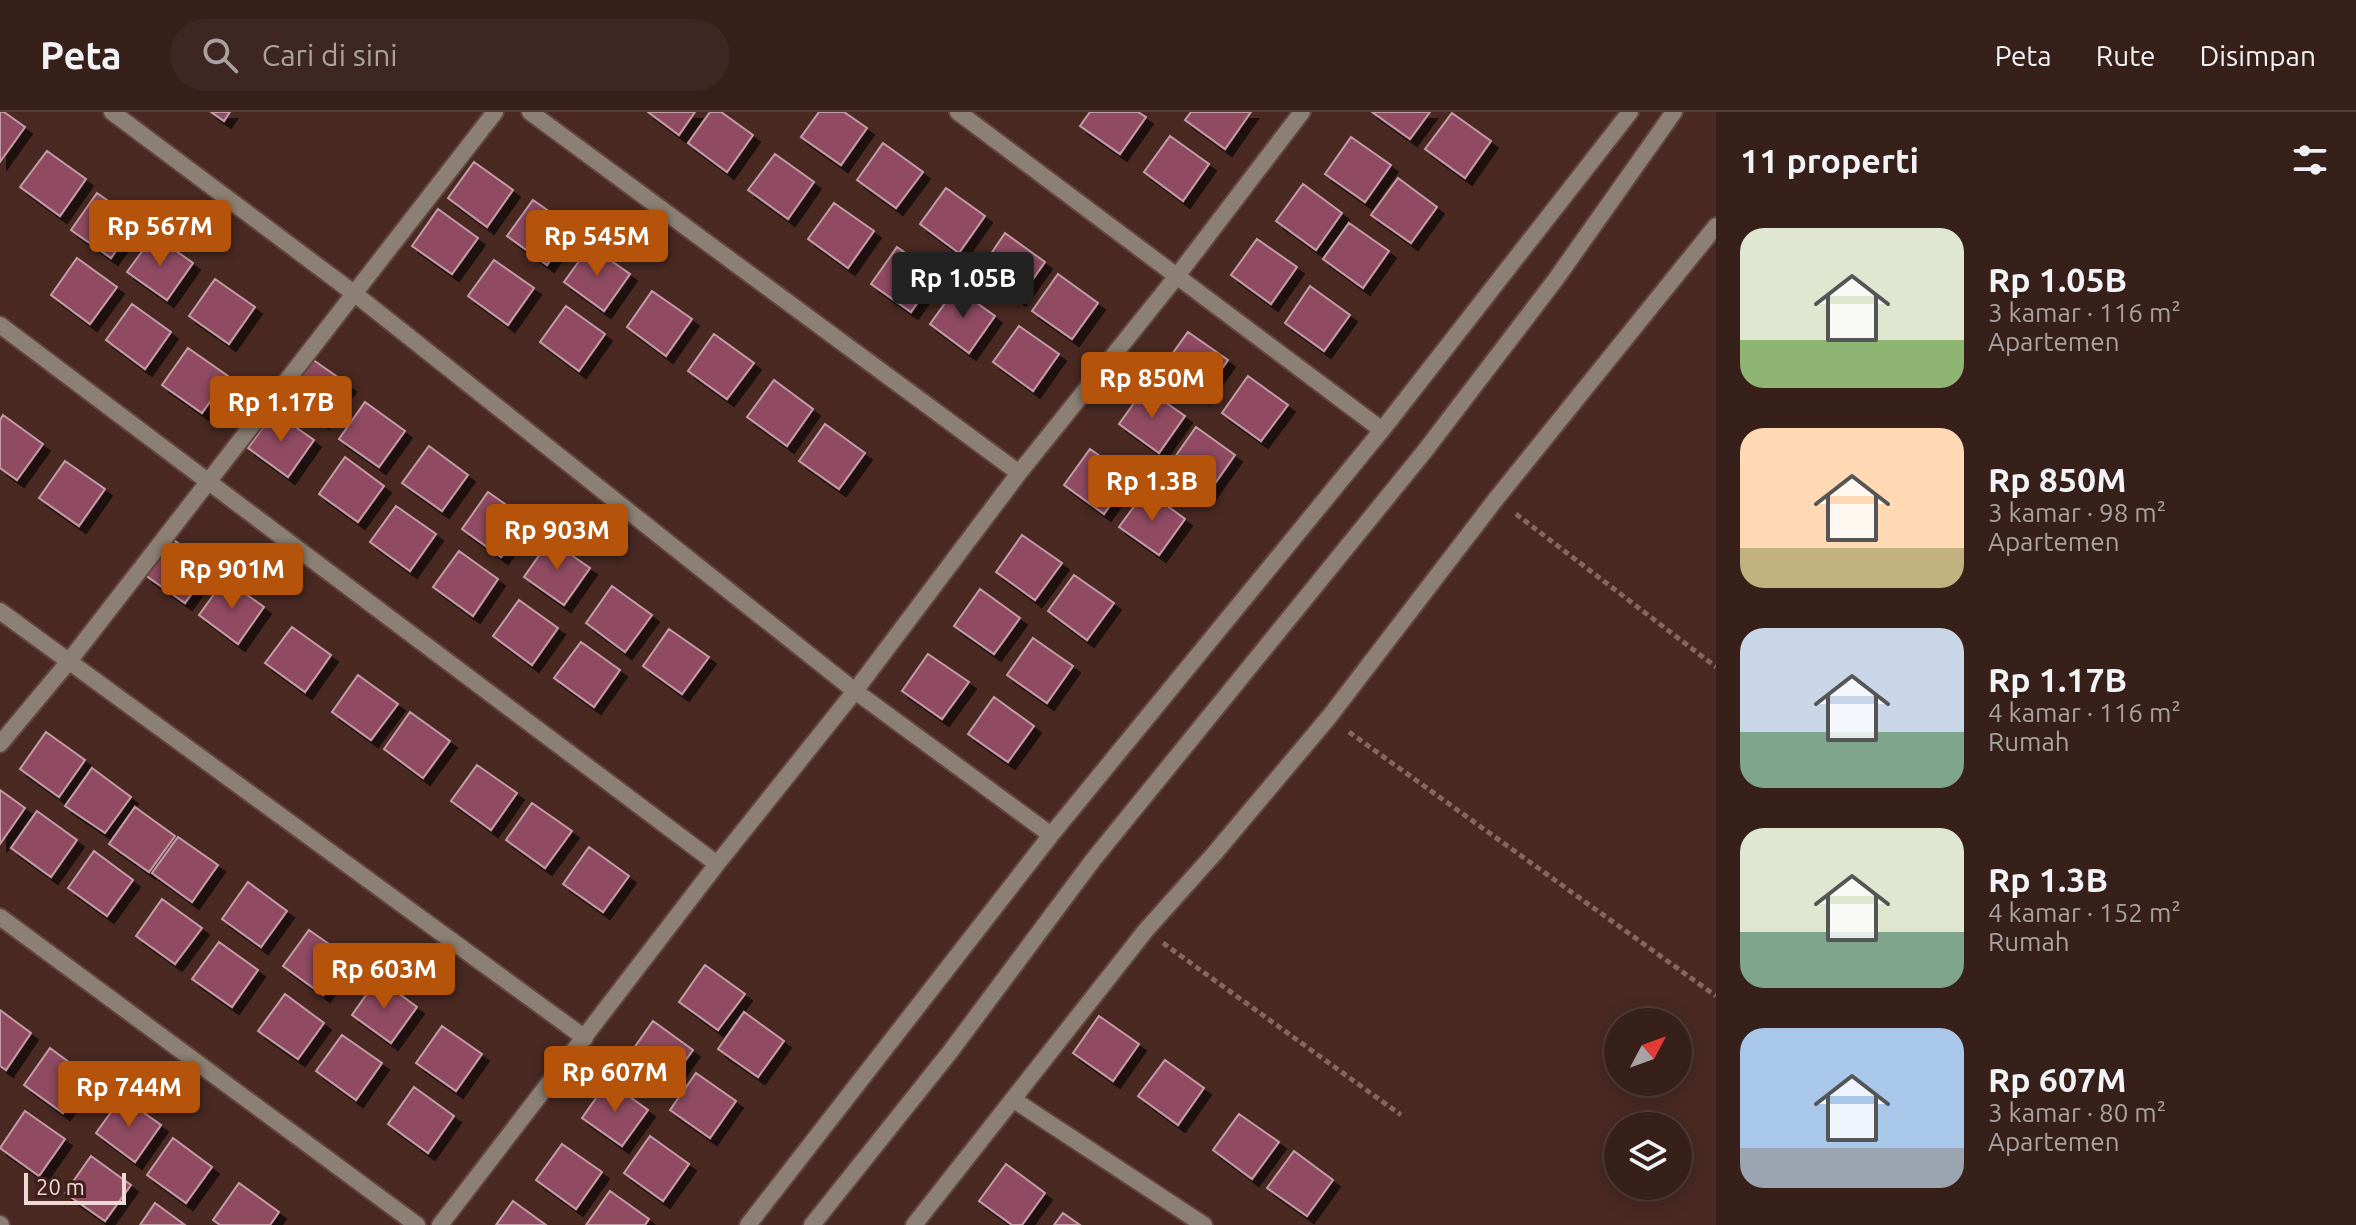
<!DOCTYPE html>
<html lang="id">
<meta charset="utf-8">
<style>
:root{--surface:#371f1a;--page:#3e2723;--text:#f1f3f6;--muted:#aaa2a2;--line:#513d39;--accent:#b45309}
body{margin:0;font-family:Ubuntu,sans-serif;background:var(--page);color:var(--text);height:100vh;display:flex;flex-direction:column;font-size:30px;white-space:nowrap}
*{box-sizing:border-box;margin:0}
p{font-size:26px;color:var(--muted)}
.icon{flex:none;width:44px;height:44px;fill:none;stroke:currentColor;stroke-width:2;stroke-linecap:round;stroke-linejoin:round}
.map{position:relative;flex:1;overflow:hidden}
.panel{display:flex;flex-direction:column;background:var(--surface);width:640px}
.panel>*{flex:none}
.needle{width:52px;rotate:49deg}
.buttons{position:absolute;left:1604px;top:896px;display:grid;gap:16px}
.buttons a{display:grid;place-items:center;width:88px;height:88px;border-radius:50%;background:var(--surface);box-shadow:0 4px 20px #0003,0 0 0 2px var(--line);font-size:40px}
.scale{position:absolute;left:24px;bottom:20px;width:102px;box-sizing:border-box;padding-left:8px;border:4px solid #eed9d4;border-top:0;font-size:22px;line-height:28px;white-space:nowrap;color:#eed9d4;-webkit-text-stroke:6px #3e1f19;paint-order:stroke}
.price{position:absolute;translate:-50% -68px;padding:0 18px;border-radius:8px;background:var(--accent);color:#fff;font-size:26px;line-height:52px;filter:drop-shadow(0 2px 4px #0008)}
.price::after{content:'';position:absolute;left:50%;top:48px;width:24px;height:18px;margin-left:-12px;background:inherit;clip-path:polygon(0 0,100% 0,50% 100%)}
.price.active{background:#222;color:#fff}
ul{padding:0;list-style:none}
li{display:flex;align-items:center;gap:24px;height:200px;padding:0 24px}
li span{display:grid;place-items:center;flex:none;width:224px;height:160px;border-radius:24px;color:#555}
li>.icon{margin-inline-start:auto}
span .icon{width:96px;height:96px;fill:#fffc;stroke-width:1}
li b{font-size:34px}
h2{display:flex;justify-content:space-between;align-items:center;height:96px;padding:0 24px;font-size:34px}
header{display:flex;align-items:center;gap:48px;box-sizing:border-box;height:112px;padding:0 40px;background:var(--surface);border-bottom:2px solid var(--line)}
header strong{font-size:38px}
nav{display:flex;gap:44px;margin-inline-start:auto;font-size:28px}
.search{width:560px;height:72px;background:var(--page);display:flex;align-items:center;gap:20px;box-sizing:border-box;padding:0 28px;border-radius:44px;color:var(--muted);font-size:30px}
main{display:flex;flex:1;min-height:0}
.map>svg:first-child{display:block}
.building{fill:#904c64;stroke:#c49ca8;stroke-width:2;filter:url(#shadow)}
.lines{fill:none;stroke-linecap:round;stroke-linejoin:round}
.street-casing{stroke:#63453e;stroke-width:20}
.path{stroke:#836760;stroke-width:5;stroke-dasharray:6 4;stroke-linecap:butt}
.street{stroke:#8c8074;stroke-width:16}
</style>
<header>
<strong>Peta</strong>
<div class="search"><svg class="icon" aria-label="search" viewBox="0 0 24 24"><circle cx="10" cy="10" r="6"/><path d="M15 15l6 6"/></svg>Cari di sini</div>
<nav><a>Peta</a><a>Rute</a><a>Disimpan</a></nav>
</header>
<main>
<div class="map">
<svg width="1716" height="1113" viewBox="0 0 1716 1113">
<defs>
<filter id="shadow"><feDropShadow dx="7" dy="7" stdDeviation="0" flood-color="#0009"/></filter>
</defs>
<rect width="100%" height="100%" fill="#492922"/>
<path class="building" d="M 0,0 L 4,0 L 25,15 L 0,50 Z
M 211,0 L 230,0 L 224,9 Z
M 648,0 L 695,0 L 679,23 Z
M 710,0 L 721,0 L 753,23 L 727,60 L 688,31 Z
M 819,0 L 844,0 L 867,16 L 841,53 L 801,25 Z
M 1090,0 L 1138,0 L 1146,5 L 1120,42 L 1080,14 Z
M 1191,0 L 1251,0 L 1225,37 L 1185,8 Z
M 1372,0 L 1430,0 L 1410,27 Z
M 1452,1 L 1491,29 L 1465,66 L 1425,37 Z
M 1170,24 L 1209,52 L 1183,89 L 1144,60 Z
M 1351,25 L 1391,53 L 1365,90 L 1325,62 Z
M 883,31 L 923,60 L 896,96 L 857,68 Z
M 47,39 L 86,67 L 60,104 L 20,75 Z
M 775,42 L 814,70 L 788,107 L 748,78 Z
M 474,50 L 513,78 L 487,115 L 448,86 Z
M 1398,66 L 1437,95 L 1411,131 L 1371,103 Z
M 1303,72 L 1342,101 L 1316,138 L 1276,109 Z
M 946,76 L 985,104 L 959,141 L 920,112 Z
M 97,81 L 137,109 L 111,146 L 71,118 Z
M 533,88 L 573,116 L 547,153 L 507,124 Z
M 834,91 L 874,119 L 848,156 L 808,127 Z
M 438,97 L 478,126 L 452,162 L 412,134 Z
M 1349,111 L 1389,139 L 1363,176 L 1323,147 Z
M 1005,121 L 1045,150 L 1019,187 L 980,158 Z
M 154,123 L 193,151 L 167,188 L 127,160 Z
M 1257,127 L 1297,155 L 1271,192 L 1231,163 Z
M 590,134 L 630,162 L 604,199 L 564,170 Z
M 897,135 L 937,163 L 911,200 L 871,172 Z
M 77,146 L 117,175 L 90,212 L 51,183 Z
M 494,148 L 534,176 L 508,213 L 468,184 Z
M 1058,162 L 1098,191 L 1072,227 L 1032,199 Z
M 215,167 L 255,195 L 229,232 L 189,204 Z
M 1310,174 L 1350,203 L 1324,239 L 1285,211 Z
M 956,176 L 995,204 L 969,241 L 930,212 Z
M 652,179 L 692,207 L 666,244 L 627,215 Z
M 132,192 L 171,220 L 145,257 L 106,228 Z
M 566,194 L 605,222 L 579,259 L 540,230 Z
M 1019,214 L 1059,242 L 1033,279 L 993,250 Z
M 1188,220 L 1228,248 L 1202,285 L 1162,256 Z
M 714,222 L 754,251 L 727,287 L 688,259 Z
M 188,236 L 228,264 L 202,301 L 162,273 Z
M 309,245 L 349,273 L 322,310 L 282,281 Z
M 1248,264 L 1288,293 L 1261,329 L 1222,301 Z
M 774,268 L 813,297 L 787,334 L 747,305 Z
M 1145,276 L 1185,304 L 1159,341 L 1119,312 Z
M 365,290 L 405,319 L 379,355 L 339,327 Z
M 274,300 L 314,328 L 288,365 L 248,336 Z
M 3,303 L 43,332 L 17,368 L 0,356 L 0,308 Z
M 825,312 L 865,341 L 839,377 L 799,349 Z
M 1196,315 L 1235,343 L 1209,380 L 1170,352 Z
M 429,334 L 468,363 L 442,399 L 402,371 Z
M 1090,337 L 1130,365 L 1104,402 L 1064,373 Z
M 345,345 L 384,374 L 358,410 L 319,382 Z
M 65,349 L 105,377 L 79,414 L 39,386 Z
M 1146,378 L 1185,407 L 1159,443 L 1119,415 Z
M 488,380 L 528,408 L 501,445 L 462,417 Z
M 396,394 L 436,422 L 410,459 L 370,430 Z
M 1022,423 L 1062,451 L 1035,488 L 996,460 Z
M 171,426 L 211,455 L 185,491 L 145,463 Z
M 550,428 L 590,456 L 564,493 L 524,465 Z
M 459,439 L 498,467 L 473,504 L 433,475 Z
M 1074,463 L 1114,491 L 1087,528 L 1048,499 Z
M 225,467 L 264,495 L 238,532 L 199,503 Z
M 612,474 L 652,503 L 625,540 L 586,511 Z
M 980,477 L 1020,506 L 994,542 L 954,514 Z
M 519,488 L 558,516 L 532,553 L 493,524 Z
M 292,515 L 331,543 L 305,580 L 265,551 Z
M 669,517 L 709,545 L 682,582 L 643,554 Z
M 1033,526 L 1073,554 L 1047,591 L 1007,563 Z
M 581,530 L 620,558 L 594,595 L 554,566 Z
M 928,542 L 969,570 L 942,607 L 902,579 Z
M 358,563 L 398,592 L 371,628 L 332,600 Z
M 994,585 L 1034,614 L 1008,650 L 968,622 Z
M 410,600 L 450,629 L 423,666 L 384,637 Z
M 46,620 L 85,648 L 59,685 L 20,657 Z
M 477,653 L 517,681 L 491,718 L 451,689 Z
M 92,656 L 131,685 L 105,721 L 65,694 Z
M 0,678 L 25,696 L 0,732 Z
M 532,691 L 572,719 L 545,756 L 506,728 Z
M 135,695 L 175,724 L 149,760 L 109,732 Z
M 37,699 L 77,728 L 51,765 L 11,736 Z
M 178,725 L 218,753 L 192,790 L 152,761 Z
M 589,735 L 629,764 L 603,800 L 563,772 Z
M 94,739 L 133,768 L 107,804 L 68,776 Z
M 248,770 L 287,799 L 261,835 L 222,807 Z
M 162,787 L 202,816 L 175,852 L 136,824 Z
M 309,818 L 349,846 L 323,883 L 283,854 Z
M 219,830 L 258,858 L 232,895 L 192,867 Z
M 705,853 L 745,882 L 718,918 L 679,890 Z
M 378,866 L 417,895 L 391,931 L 352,903 Z
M 285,882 L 324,911 L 298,947 L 258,919 Z
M 0,898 L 31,921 L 6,958 L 0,954 Z
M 744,900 L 784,929 L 758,965 L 718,937 Z
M 1099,904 L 1139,932 L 1113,969 L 1073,941 Z
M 653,909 L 693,938 L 667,974 L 627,946 Z
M 442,914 L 482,942 L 456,979 L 416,951 Z
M 342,923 L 382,951 L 356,988 L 316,959 Z
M 50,936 L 89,965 L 63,1001 L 24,973 Z
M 1165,948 L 1204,976 L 1178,1013 L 1138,984 Z
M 696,961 L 736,989 L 710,1026 L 670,998 Z
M 608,969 L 648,998 L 622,1034 L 582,1006 Z
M 414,975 L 454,1004 L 428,1041 L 388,1012 Z
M 122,985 L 161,1013 L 135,1050 L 96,1021 Z
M 25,999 L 65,1027 L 39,1064 L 0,1036 Z
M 1239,1002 L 1279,1030 L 1252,1067 L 1213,1038 Z
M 650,1024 L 689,1052 L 663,1089 L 624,1061 Z
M 173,1026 L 212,1055 L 186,1091 L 147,1063 Z
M 562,1032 L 602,1060 L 576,1097 L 536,1068 Z
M 1294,1039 L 1333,1068 L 1307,1104 L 1267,1076 Z
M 91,1044 L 131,1073 L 105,1109 L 65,1081 Z
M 1006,1052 L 1045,1081 L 1022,1113 L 1012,1113 L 979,1089 Z
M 239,1071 L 279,1100 L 270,1113 L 220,1113 L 213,1108 Z
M 610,1079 L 649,1107 L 645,1113 L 586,1113 Z
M 513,1089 L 546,1113 L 496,1113 Z
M 155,1091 L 185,1113 L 140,1113 Z
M 1063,1101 L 1080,1113 L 1054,1113 Z"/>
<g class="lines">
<g class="street-casing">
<path id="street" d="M 112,0 L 355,182 L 855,579 L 1051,723
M 530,0 L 1019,361
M 958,0 L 1382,318
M 0,213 L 717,752
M 0,499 L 585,926
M 0,632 L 70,548 L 495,0
M 0,805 L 417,1113
M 1014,988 L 1204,1113
M 0,1112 L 1,1113
M 440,1113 L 717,752 L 855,579 L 1019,361 L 1177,164 L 1302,0
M 748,1113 L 1051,723 L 1382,318 L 1630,0
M 812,1113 L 950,940 L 1093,748 L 1424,340 L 1556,167 L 1674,0
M 914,1113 L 1146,818 L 1214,742 L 1329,605 L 1496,387 L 1716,114"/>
</g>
<path class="path" d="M 1516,402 L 1716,555
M 1349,620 L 1716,884
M 1163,831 L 1401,1003"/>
<use href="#street" class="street"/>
</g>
</svg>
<div class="buttons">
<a><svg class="needle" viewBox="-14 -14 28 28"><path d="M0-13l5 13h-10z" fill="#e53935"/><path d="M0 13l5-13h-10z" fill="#aaa2a2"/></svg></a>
<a><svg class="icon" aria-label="layers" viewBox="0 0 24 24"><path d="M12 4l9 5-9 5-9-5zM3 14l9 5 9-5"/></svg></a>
</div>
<div class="scale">20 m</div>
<b class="price" style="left:160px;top:156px">Rp 567M</b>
<b class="price" style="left:597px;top:166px">Rp 545M</b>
<b class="price active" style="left:963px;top:208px">Rp 1.05B</b>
<b class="price" style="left:1152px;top:308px">Rp 850M</b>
<b class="price" style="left:281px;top:332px">Rp 1.17B</b>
<b class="price" style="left:1152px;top:411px">Rp 1.3B</b>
<b class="price" style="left:557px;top:460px">Rp 903M</b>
<b class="price" style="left:232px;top:499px">Rp 901M</b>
<b class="price" style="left:384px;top:899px">Rp 603M</b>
<b class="price" style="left:615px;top:1002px">Rp 607M</b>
<b class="price" style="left:129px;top:1017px">Rp 744M</b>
</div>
<section class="panel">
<h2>11 properti<svg class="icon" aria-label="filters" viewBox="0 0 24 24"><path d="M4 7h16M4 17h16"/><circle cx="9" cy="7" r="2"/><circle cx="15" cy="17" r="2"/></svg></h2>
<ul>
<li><span style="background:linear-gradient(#dfe7d0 70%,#8fb573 0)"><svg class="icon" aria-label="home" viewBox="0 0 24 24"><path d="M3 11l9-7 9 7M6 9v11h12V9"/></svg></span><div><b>Rp 1.05B</b><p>3 kamar · 116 m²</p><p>Apartemen</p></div></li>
<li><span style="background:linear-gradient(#ffd9b3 75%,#c2b280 0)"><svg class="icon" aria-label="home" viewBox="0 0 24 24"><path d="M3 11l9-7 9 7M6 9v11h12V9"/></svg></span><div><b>Rp 850M</b><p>3 kamar · 98 m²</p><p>Apartemen</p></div></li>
<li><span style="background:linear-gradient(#c9d6e8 65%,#7fa58c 0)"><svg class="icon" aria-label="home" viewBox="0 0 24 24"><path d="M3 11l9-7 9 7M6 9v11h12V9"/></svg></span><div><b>Rp 1.17B</b><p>4 kamar · 116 m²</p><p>Rumah</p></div></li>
<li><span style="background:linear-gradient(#dfe7d0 65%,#7fa58c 0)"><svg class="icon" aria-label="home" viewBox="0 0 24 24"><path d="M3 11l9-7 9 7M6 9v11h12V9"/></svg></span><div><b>Rp 1.3B</b><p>4 kamar · 152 m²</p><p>Rumah</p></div></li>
<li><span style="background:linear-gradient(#a9c7e8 75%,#9aa5b1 0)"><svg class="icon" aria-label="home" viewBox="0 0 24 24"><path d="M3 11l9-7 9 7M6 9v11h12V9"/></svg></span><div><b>Rp 607M</b><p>3 kamar · 80 m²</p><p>Apartemen</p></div></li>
</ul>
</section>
</main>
